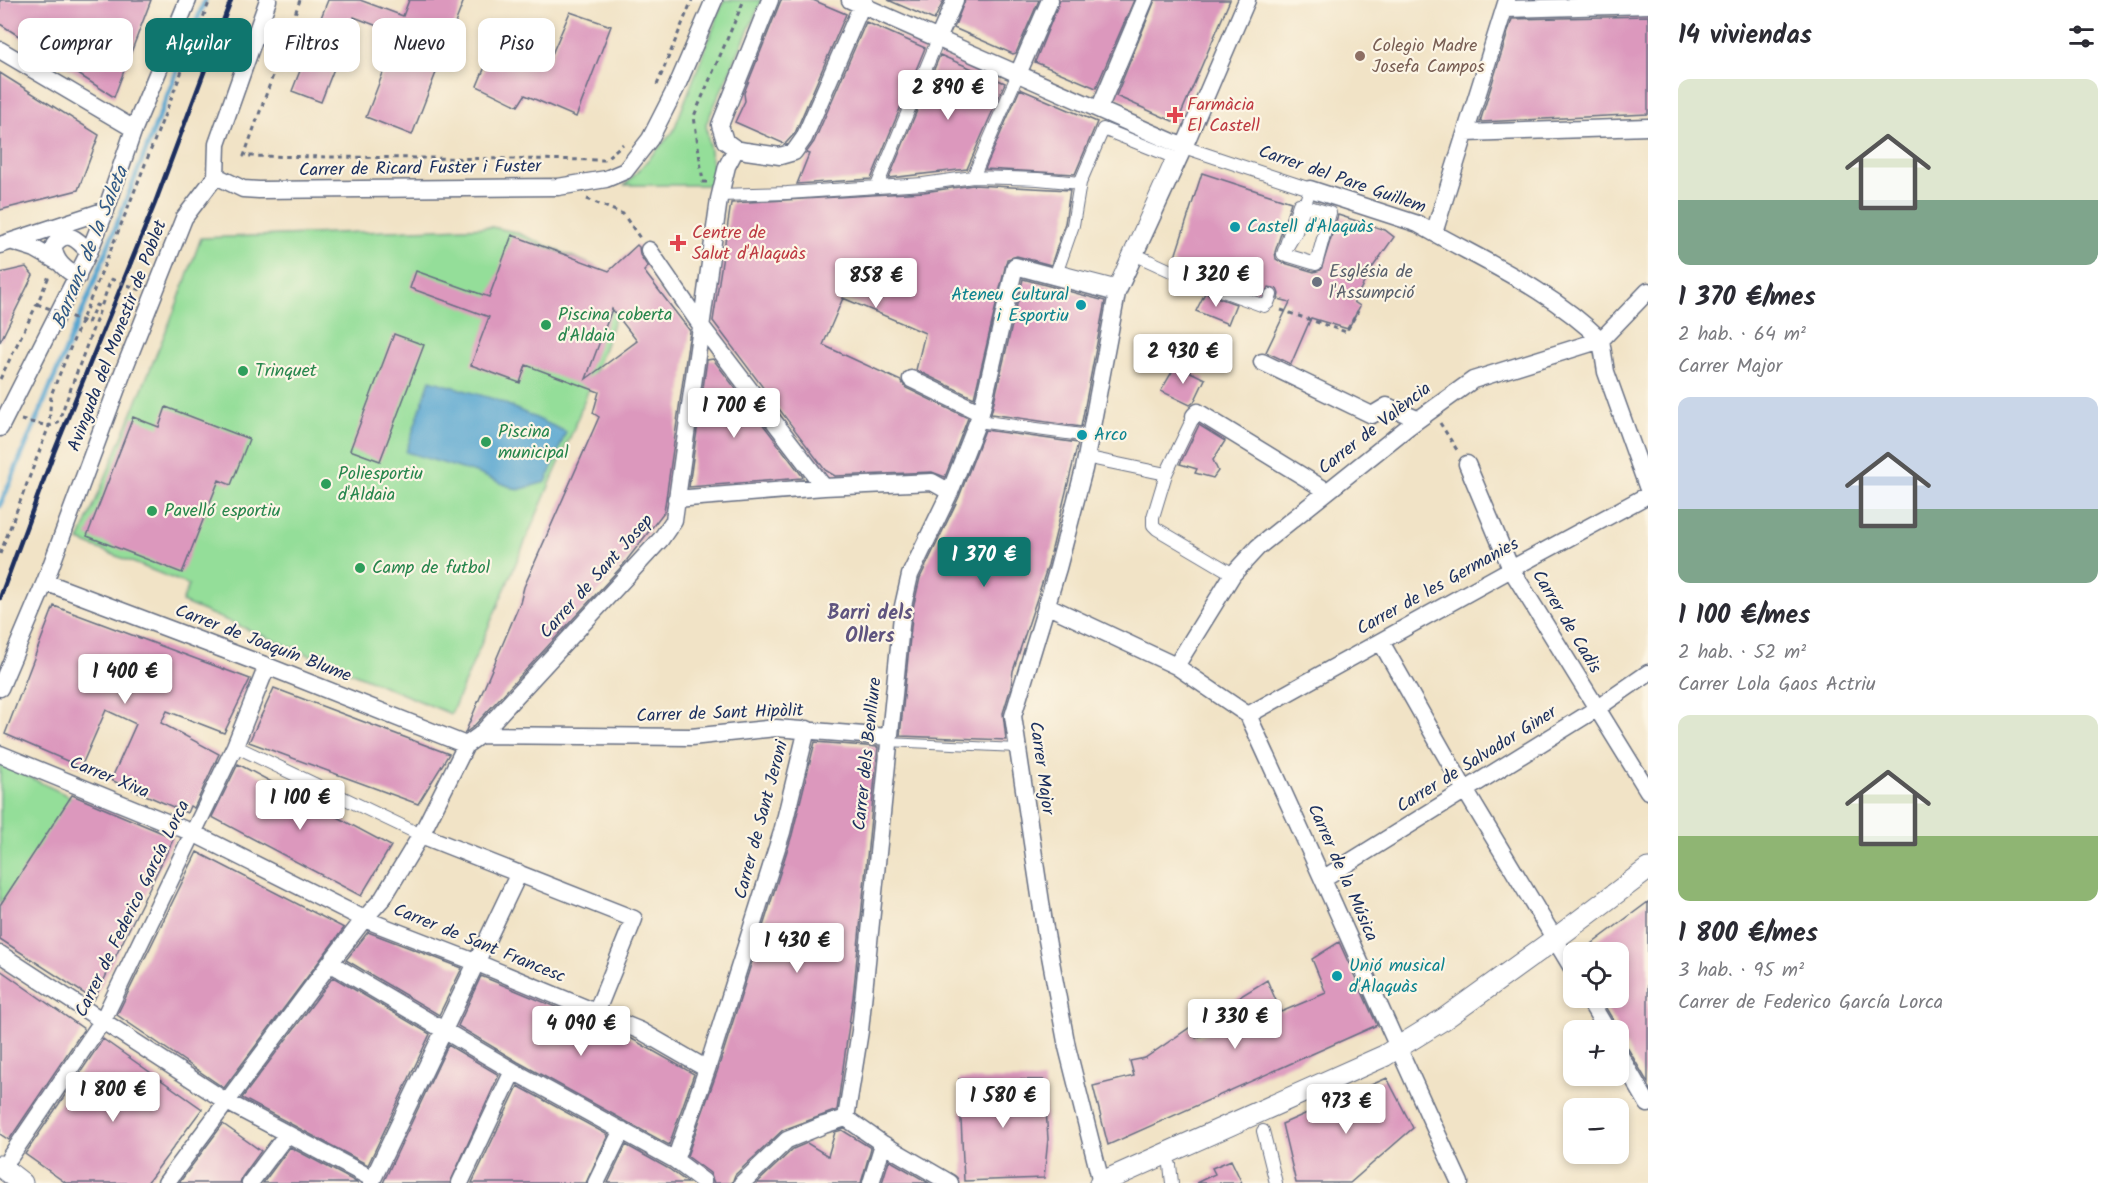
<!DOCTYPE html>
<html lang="es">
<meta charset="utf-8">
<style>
:root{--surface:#fff;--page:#f7f7f7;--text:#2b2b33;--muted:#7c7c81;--accent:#0f766e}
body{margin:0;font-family:Kalam,sans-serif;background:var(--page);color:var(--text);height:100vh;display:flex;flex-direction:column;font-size:22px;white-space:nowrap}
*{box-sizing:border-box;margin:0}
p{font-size:20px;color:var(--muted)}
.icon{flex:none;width:33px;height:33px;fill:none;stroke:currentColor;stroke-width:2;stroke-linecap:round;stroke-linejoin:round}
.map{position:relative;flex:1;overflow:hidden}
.sheet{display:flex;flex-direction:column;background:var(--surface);width:480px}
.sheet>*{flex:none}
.top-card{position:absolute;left:18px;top:18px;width:570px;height:54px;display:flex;gap:12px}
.tools{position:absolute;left:1563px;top:942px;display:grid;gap:12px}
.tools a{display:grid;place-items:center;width:66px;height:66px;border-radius:12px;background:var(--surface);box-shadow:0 3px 9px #0003;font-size:30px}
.price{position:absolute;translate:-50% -51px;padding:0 14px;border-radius:6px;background:#fff;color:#222;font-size:20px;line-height:39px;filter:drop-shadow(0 2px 3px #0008)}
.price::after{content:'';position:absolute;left:50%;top:36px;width:18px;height:14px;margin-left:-9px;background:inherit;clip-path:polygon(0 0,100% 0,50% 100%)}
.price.selected{background:var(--accent);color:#fff}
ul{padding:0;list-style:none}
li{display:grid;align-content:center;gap:12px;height:318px;padding:0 30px}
li span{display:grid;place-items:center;height:186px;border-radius:12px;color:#555}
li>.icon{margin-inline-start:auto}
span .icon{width:108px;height:108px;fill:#fffc;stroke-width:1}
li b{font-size:26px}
h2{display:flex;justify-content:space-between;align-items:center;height:72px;padding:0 30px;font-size:26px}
.tag{padding:0 21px;border-radius:12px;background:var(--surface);box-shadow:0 3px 9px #0003;font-size:21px;line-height:54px}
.tag.selected{background:var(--accent);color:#fff}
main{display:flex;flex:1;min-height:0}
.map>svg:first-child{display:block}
.green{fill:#94de99;stroke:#58867c;stroke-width:1.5}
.water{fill:#56a6d0;stroke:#386a97;stroke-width:1.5}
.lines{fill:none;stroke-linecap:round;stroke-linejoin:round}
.stream{stroke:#56a6d0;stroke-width:5}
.building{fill:#dc98bd;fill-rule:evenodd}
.service-casing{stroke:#666e82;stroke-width:10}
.pedestrian-casing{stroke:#666e82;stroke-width:14}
.minor-casing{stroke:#666e82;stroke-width:19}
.tertiary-casing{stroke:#666e82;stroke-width:23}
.path{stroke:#666e82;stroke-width:3;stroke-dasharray:4.5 4.5;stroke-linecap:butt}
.service{stroke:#fff;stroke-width:8}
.pedestrian{stroke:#fff;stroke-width:12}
.minor{stroke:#fff;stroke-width:16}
.tertiary{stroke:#fff;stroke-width:21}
.rail{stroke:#1b2f5e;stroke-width:4.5}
.path-bridge{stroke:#666e82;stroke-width:3;stroke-dasharray:4.5 4.5;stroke-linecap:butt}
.education-dot{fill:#8d6e63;stroke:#fcf5e5;stroke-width:2}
.health-dot{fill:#e0444e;stroke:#fcf5e5;stroke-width:2}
.culture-dot{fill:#0f9aa8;stroke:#fcf5e5;stroke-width:2}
.worship-dot{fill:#6b7280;stroke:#fcf5e5;stroke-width:2}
.leisure-dot{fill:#2e9e5b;stroke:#fcf5e5;stroke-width:2}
.labels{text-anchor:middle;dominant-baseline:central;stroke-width:4.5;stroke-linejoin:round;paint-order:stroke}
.education-label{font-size:18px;fill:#785e54;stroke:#fcf5e5;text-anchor:start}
.health-label{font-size:18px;fill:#be3a42;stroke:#fcf5e5;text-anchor:start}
.street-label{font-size:18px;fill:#1b2f5e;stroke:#fcf5e5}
.culture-label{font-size:18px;fill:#0d838f;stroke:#fcf5e5;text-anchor:start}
.worship-label{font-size:18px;fill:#5b616d;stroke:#fcf5e5;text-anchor:start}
.leisure-label{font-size:18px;fill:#27864d;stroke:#fcf5e5;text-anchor:start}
.water-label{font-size:20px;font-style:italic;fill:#305986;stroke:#fcf5e5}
.neighbourhood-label{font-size:20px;font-weight:bold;fill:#5f547f;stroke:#fcf5e5}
</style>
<main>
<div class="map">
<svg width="1648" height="1183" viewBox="0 0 1648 1183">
<rect width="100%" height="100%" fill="#fcf5e5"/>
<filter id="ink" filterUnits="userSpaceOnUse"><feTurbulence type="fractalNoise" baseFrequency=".0167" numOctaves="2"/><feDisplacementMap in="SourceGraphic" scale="12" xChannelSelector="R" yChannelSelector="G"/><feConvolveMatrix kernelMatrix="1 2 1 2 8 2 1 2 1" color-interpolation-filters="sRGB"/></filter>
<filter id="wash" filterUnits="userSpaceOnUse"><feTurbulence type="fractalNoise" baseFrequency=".008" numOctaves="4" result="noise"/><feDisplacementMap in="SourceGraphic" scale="24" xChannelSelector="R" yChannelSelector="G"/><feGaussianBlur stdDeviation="1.35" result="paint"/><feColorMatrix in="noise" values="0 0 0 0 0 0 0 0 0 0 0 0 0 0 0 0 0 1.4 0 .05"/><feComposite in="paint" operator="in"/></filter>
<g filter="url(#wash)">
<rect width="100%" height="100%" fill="#f1e3c6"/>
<path class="green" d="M 724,0 L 762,0 L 706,124 L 715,185 L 625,185 L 673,132 Z
M 492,227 L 515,232 L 629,281 L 574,428 L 451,714 L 182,602 L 189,585 L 79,541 L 175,309 L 201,238 Z
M 0,763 L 75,799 L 0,912 Z"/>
<path class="water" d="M 430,380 L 497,400 L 566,432 L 546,482 L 518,490 L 479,474 L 406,452 Z"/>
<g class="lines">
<path class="stream" d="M 0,506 L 87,300 L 205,0"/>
</g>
<g id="blocks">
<path class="building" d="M 0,0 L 151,0 L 114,97 L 0,24 Z
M 328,0 L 360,0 L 403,16 L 409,0 L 464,0 L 412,135 L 366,117 L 398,34 L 354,17 L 321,102 L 292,91 Z
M 781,0 L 813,0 L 846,14 L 795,133 L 785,144 L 735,122 L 745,101 L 744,93 Z
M 888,0 L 944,0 L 934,20 Z
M 965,0 L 1039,0 L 1016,53 L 1013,54 L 954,28 Z
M 1060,0 L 1134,0 L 1096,88 L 1035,62 Z
M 1155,0 L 1230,0 L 1177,123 L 1116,96 Z
M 570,12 L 611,26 L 576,117 L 525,95 L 518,106 L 477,86 L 495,43 L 549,61 Z
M 1648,16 L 1648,114 L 1480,122 L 1512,19 Z
M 866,22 L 925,48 L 871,179 L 797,184 L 809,154 L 806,153 L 814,142 Z
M 940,55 L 1005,83 L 967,169 L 889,178 Z
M 0,73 L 99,135 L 78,190 L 0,210 Z
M 1020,89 L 1097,122 L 1075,174 L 985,169 Z
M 1202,173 L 1291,202 L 1275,252 L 1276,259 L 1281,262 L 1314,272 L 1321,270 L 1338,215 L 1385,230 L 1394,237 L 1370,271 L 1354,302 L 1360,306 L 1348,329 L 1311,318 L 1291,364 L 1266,352 L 1290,302 L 1278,299 L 1279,294 L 1277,289 L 1269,287 L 1263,294 L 1242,288 L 1242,289 L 1173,263 Z
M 973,185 L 1070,190 L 1065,223 L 1051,265 L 1017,256 L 1007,259 L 974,398 L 916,370 L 925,333 L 843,298 L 823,345 L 901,381 L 906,388 L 968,418 L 945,477 L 932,472 L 835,476 L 825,470 L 713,321 L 731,203 L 924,192 Z
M 512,235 L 609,271 L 637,245 L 639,247 L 640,255 L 648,267 L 644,271 L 690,331 L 664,512 L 623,565 L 473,727 L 465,733 L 520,603 L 524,587 L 599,417 L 593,413 L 599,392 L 526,365 L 520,383 L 471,365 L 489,317 L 410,288 L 416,271 L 489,297 ZM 612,309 L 637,341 L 586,379 Z
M 26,267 L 33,275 L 0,342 L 0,273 Z
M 1023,279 L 1105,301 L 1081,427 L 991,414 Z
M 1205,293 L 1236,304 L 1228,324 L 1196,311 Z
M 394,334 L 424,345 L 380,461 L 350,450 Z
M 713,359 L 803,477 L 802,478 L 689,487 L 707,360 Z
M 1176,365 L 1205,379 L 1194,402 L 1190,405 L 1161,391 Z
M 166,407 L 249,439 L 231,485 L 219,480 L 182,573 L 87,536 L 133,417 L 159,427 Z
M 1199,425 L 1225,441 L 1213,460 L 1218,471 L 1213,478 L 1195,473 L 1197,469 L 1180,464 Z
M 985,430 L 1078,443 L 1048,565 L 1013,671 L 1011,687 L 1003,713 L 1006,740 L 900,736 L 913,608 L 920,578 L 959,497 Z
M 54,606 L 250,679 L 224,733 L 167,711 L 161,723 L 219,754 L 194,808 L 190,806 L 187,813 L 111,780 L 136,724 L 106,710 L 81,767 L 5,734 Z
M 274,688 L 449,754 L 418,804 L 249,742 Z
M 815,742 L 878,747 L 853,997 L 837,1110 L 783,1130 L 735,1175 L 732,1183 L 714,1183 L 710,1173 L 687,1156 L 717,1072 L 792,835 Z
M 238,764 L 391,846 L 361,896 L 212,817 Z
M 72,795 L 174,838 L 94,1000 L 0,939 L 0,905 Z
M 197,852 L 344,928 L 224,1088 L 117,1015 Z
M 1648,902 L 1648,1083 L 1627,1047 L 1618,1038 L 1616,1025 L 1600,998 L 1618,998 L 1618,952 L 1581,952 Z
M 368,932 L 462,968 L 439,1015 L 346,960 Z
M 1339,942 L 1377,1025 L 1108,1145 L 1093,1086 L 1134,1076 L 1130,1061 L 1145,1058 L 1192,1026 L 1196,1038 L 1221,1027 L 1215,1012 L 1267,980 L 1281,1012 L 1326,993 L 1312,959 Z
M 0,970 L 84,1029 L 9,1140 L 0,1134 Z
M 481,976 L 632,1039 L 694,1074 L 669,1145 L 518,1062 L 458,1026 Z
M 333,977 L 430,1034 L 368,1165 L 242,1098 Z
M 103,1039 L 202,1109 L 147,1183 L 66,1183 L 25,1154 Z
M 448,1045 L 499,1075 L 450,1183 L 383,1183 Z
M 1387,1078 L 1413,1128 L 1350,1183 L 1296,1183 L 1282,1124 Z
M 959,1079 L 1044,1080 L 1048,1139 L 1044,1178 L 964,1181 Z
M 518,1086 L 608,1135 L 586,1183 L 472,1183 Z
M 223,1124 L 261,1151 L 242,1177 L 240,1183 L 179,1183 Z
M 842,1130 L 871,1148 L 861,1183 L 757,1183 L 793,1149 L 807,1143 L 828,1156 L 835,1132 Z
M 626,1145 L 669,1169 L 688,1183 L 608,1183 Z
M 290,1147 L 358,1183 L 263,1183 Z
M 889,1160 L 929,1183 L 882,1183 Z
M 1231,1160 L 1242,1183 L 1196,1183 L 1215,1174 L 1212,1168 Z"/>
</g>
</g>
<g filter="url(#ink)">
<use href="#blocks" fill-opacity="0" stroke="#666e82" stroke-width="1.5"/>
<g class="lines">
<g class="service-casing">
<path id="service" d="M 888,742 L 1017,748"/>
</g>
<g class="pedestrian-casing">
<path id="pedestrian" d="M 1103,129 L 1173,157 L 1115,286 L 1057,271 L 1073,225 L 1080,183 Z
M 1184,147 L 1310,189 L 1296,232 L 1283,254
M 973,177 L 1018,74
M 877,186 L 938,39
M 720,195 L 787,193 L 923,184 L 973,177 L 1038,179 L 1080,183
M 1299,204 L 1330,213 L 1316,264 L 1283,254 Z
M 1134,254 L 1182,276 L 1264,306 L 1268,303 L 1271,295
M 1194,416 L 1166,474 L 1153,517 L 1153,525 L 1157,529 L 1233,574
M 978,421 L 1089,436
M 1085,457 L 1166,474
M 235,746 L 421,835
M 1263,1131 L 1276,1183
M 1170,1165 L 1172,1183"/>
</g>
<g class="minor-casing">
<path id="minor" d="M 770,0 L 720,125 L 725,141 L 736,149 L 746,151 L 780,156 L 794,152 L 804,138 L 864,0
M 850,0 L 1184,147
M 1505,9 L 1648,5
M 938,39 L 955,0
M 0,50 L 134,129
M 1018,74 L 1050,0
M 1099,109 L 1145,0
M 1466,133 L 1648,127
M 216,176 L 243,189 L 259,190 L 558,187 L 606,179 L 625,171 L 650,139 L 676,88 L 714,0
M 1310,189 L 1418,224 L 1434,233 C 1492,265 1554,293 1601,340
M 1434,233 L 1507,0
M 13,242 L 35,249 L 58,262
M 0,245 L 106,210
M 649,250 L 702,327 L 824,487
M 78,277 C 66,270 53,261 54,245 C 67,228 78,240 89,252
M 1601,340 L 1606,372 L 1648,489
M 1262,362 L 1372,415 L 1387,406 L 1417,419
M 911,379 L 981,413
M 1194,416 L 1198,412 L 1327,491
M 0,428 L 89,252 L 106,210 L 134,129 L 188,0
M 1467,464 L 1511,569 L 1648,791
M 676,499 L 824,487 L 932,482 L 950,492
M 45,582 L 267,666 L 466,745
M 1046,605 L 1176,666 L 1248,715
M 1381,642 L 1465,790 L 1574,971
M 1176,666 L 1233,574 L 1258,547 L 1408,427 L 1473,380 L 1601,340 L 1648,291
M 0,688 L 45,582 L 123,372 L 184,218 L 216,176 L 217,144 L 268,0
M 1248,715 C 1320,870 1388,1028 1460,1183
M 1248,715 L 1511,569 L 1648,495
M 480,735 L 691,737 L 776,728 L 889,737
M 0,754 L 193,833 L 364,919 L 475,962 L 641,1031 L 707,1069
M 421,835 L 634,919 L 596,1013
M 1324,878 L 1596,709 L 1648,673
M 0,954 L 227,1102 L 373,1179
M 330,963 L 513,1071 L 675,1160 L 703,1181 L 703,1183
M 1588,998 L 1607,1030
M 1618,1052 L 1648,1104
M 846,1118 L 860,1031 L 903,606 L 910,575 L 950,492 L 981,413 L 1015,266 L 1117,293
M 10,1157 L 103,1020 L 235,746 L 267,666
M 675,1160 L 707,1069 L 782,832 L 807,729
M 1101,1182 L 1067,1047 L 1045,929 L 1013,716 L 1058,568 L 1084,469 L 1117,293 L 1184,147 L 1247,0
M 166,1183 L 330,963 L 364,919 L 383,898 L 421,835 L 466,745 L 480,735 L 661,539 L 674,520 L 719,199 L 727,166 L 736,149
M 250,1183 L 287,1134
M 371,1183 L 519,873
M 460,1183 L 513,1071
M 596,1183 L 622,1130
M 742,1183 L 787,1140 L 824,1125 L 846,1118 L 883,1144 L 950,1183
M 871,1183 L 883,1144"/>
</g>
<g class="tertiary-casing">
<path id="tertiary" d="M 0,1166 L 22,1183
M 1100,1183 L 1384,1056 L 1444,1019 L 1555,939 L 1648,869"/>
</g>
<path class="path" d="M 300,0 L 244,156 L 604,160 L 623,144
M 657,85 L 692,0
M 707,182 L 703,182 L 694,116 L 744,0
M 587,199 L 623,214 L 640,238
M 1281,310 L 1346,332 L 1358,311
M 88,323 L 96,305 L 101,307 L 111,279
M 0,379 L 37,304 L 49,276
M 21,420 L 49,426 L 58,423 L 101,307
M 1440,423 L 1457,450
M 0,554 L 49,426 L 51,395 L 127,210 L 210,0"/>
<use href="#service" class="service"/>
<use href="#pedestrian" class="pedestrian"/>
<use href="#minor" class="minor"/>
<use href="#tertiary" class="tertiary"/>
<path class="rail" d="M 0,598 L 54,452 L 155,203 L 231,0"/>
<path class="path-bridge" d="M 111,279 L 141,290
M 37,304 L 88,323"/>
</g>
</g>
<circle class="education-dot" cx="1360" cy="56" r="6"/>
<g class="health-dot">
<path d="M1172 106h6v6h6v6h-6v6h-6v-6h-6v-6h6z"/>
<path d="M675 234h6v6h6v6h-6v6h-6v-6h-6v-6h6z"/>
</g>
<g class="culture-dot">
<circle cx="1235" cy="227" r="6"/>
<circle cx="1081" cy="305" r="6"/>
<circle cx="1082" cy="435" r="6"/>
<circle cx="1337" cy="976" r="6"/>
</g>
<circle class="worship-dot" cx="1317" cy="282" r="6"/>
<g class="leisure-dot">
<circle cx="546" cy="325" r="6"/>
<circle cx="243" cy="371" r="6"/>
<circle cx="486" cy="442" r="6"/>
<circle cx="326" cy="484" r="6"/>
<circle cx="152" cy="511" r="6"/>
<circle cx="360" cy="568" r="6"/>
</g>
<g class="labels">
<g class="education-label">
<text x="1372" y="46">Colegio Madre<tspan x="1372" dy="21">Josefa Campos</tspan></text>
</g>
<g class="health-label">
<text x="1187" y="105">Farmàcia<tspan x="1187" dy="21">El Castell</tspan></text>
<text x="692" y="233">Centre de<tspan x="692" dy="21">Salut d'Alaquàs</tspan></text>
</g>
<g class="street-label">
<text transform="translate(420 169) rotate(-1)">Carrer de Ricard Fuster i Fuster</text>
<text transform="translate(1342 180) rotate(19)">Carrer del Pare Guillem</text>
<text transform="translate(118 336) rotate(-69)">Avinguda del Monestir de Poblet</text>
<text transform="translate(1375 429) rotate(-38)">Carrer de València</text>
<text transform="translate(597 577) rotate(-48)">Carrer de Sant Josep</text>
<text transform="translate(1438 587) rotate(-29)">Carrer de les Germanies</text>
<text transform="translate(1566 622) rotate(59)">Carrer de Cadis</text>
<text transform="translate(263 644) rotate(21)">Carrer de Joaquín Blume</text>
<text transform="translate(720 714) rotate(-2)">Carrer de Sant Hipòlit</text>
<text transform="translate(868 754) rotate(-84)">Carrer dels Benlliure</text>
<text transform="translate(1477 760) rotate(-32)">Carrer de Salvador Giner</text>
<text transform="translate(1041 768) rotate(82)">Carrer Major</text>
<text transform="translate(109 778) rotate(22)">Carrer Xiva</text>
<text transform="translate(762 820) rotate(-75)">Carrer de Sant Jeroni</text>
<text transform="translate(1342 873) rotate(66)">Carrer de la Música</text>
<text transform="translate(133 909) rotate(-64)">Carrer de Federico García Lorca</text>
<text transform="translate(479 944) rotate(22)">Carrer de Sant Francesc</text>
</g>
<g class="culture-label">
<text x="1247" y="227">Castell d'Alaquàs</text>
<text x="1069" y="295" text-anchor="end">Ateneu Cultural<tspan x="1069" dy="21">i Esportiu</tspan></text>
<text x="1094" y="435">Arco</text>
<text x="1349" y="966">Unió musical<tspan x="1349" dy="21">d'Alaquàs</tspan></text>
</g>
<g class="worship-label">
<text x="1329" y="272">Església de<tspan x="1329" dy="21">l'Assumpció</tspan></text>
</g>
<g class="leisure-label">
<text x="558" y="315">Piscina coberta<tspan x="558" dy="21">d'Aldaia</tspan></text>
<text x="255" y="371">Trinquet</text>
<text x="498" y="432">Piscina<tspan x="498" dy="21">municipal</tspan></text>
<text x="338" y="474">Poliesportiu<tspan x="338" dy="21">d'Aldaia</tspan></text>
<text x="164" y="511">Pavelló esportiu</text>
<text x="372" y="568">Camp de futbol</text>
</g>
<g class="water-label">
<text transform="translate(91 248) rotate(-68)">Barranc de la Saleta</text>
</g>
<g class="neighbourhood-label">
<text x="870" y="614">Barri dels<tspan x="870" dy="23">Ollers</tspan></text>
</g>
</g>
</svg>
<div class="tools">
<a><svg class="icon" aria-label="locate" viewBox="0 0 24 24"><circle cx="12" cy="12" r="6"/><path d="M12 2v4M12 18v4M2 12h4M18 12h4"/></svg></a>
<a>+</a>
<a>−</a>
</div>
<b class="price" style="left:948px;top:121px">2 890 €</b>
<b class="price" style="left:1216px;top:308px">1 320 €</b>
<b class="price" style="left:876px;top:309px">858 €</b>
<b class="price" style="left:1183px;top:385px">2 930 €</b>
<b class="price" style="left:734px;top:439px">1 700 €</b>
<b class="price selected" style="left:984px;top:588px">1 370 €</b>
<b class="price" style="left:125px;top:705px">1 400 €</b>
<b class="price" style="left:300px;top:831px">1 100 €</b>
<b class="price" style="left:797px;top:974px">1 430 €</b>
<b class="price" style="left:1235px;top:1050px">1 330 €</b>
<b class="price" style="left:581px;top:1057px">4 090 €</b>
<b class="price" style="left:113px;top:1123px">1 800 €</b>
<b class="price" style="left:1003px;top:1129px">1 580 €</b>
<b class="price" style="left:1346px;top:1135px">973 €</b>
<div class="top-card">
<a class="tag">Comprar</a>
<a class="tag selected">Alquilar</a>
<a class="tag">Filtros</a>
<a class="tag">Nuevo</a>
<a class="tag">Piso</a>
</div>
</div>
<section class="sheet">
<h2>14 viviendas<svg class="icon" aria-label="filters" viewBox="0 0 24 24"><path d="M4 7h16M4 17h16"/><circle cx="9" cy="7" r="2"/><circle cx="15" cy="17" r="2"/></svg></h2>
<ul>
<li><span style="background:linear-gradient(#dfe7d0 65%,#7fa58c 0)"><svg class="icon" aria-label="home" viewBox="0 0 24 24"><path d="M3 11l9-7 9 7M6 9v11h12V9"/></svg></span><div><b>1 370 €/mes</b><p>2 hab. · 64 m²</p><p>Carrer Major</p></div></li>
<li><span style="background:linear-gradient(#c9d6e8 60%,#7fa58c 0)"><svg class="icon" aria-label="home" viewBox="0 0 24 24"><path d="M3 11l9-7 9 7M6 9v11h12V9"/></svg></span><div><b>1 100 €/mes</b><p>2 hab. · 52 m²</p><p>Carrer Lola Gaos Actriu</p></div></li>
<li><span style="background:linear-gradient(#dfe7d0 65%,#8fb573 0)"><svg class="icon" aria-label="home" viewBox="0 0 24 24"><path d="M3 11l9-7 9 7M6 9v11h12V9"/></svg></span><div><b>1 800 €/mes</b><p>3 hab. · 95 m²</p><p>Carrer de Federico García Lorca</p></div></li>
</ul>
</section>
</main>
